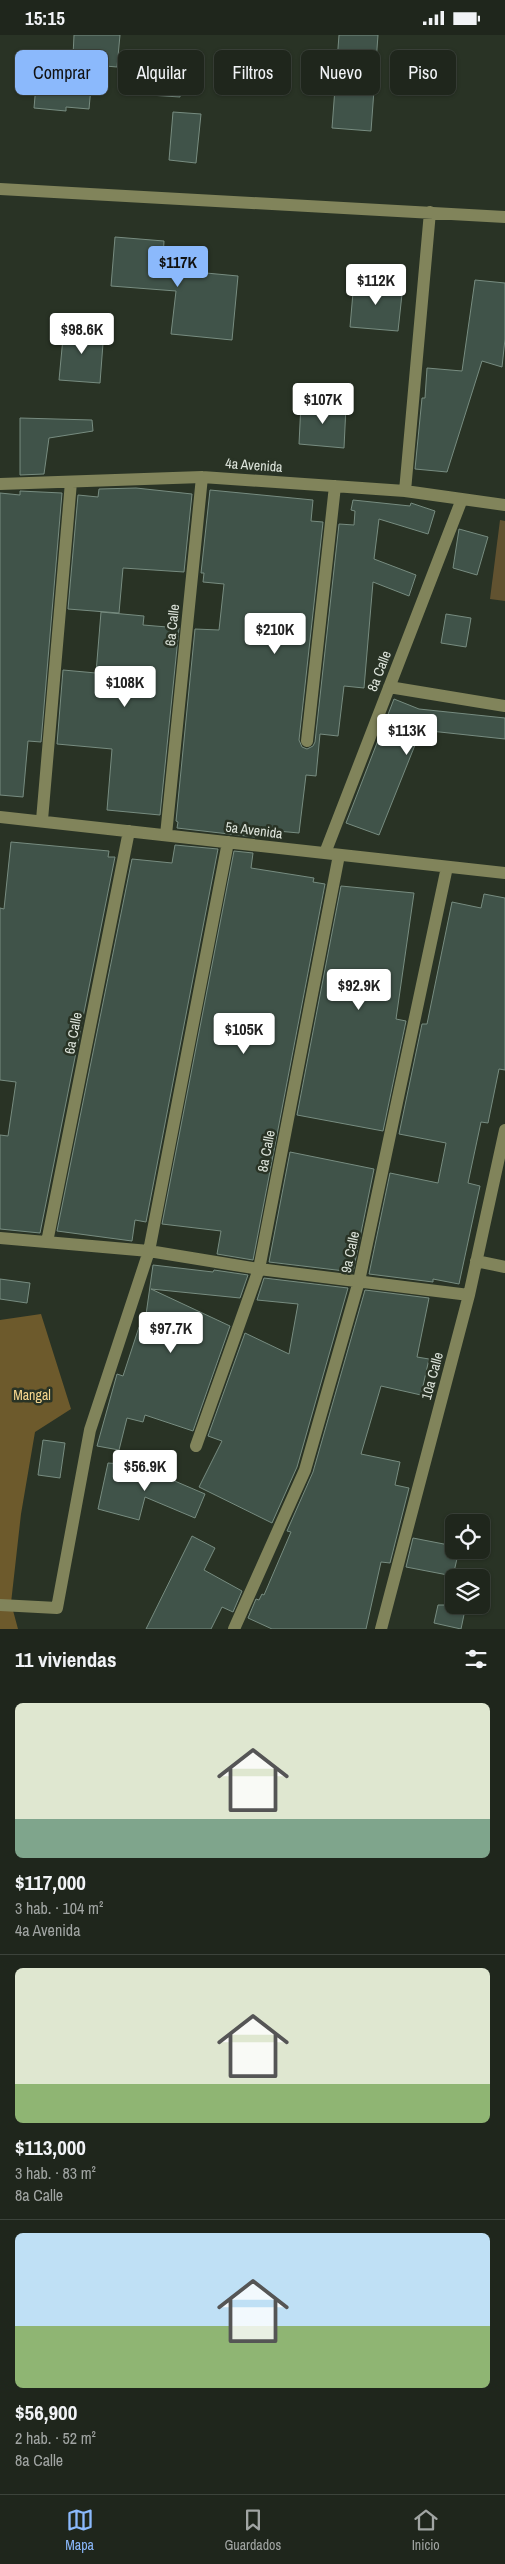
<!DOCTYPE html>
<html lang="es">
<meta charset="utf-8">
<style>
:root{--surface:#1f261c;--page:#272e25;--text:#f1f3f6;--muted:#a1a5a3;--line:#3c433b;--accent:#8bb9fc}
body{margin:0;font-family:"Archivo Narrow",sans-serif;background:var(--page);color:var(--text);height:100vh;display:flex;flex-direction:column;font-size:19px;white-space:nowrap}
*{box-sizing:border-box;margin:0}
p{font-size:16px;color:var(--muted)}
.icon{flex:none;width:28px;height:28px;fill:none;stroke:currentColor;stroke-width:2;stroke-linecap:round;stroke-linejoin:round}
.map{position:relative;height:1594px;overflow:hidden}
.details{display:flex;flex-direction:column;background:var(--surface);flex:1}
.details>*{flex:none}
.top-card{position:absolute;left:15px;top:15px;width:475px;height:45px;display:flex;gap:10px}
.buttons{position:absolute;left:445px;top:1479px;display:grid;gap:10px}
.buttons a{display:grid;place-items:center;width:45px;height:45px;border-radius:8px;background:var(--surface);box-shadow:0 1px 4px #0004,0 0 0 1px var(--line);font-size:25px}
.price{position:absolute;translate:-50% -42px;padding:0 11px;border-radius:5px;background:#fff;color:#222;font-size:16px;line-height:32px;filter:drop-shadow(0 1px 2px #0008)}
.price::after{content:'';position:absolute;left:50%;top:30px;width:15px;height:11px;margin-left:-8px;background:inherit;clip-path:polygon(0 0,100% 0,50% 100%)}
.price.on{background:var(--accent);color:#111}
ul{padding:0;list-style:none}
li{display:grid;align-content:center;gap:10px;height:265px;padding:0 15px}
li+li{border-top:1px solid var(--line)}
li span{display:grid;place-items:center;height:155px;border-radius:8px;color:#555}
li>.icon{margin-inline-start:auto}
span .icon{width:90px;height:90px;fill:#fffc;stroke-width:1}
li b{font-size:21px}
h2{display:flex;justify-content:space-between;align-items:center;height:60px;padding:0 15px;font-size:21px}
.tag{padding:0 18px;border-radius:8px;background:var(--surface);box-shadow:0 1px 4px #0004,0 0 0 1px var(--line);font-size:18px;line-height:45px}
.tag.on{background:var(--accent);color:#111}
.status{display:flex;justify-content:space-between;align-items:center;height:35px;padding:0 25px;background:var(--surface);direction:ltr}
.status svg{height:14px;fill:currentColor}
.tab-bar{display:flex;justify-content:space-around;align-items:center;height:70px;border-top:1px solid var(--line);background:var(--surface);font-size:14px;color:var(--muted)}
.tab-bar a{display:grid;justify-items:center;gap:2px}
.tab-bar .on{color:var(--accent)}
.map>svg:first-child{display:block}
.green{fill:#615230}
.forest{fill:#6d5a2c}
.building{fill:#405349;stroke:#778c80}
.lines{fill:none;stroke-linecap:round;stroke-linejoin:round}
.minor{stroke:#81845b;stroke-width:12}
.labels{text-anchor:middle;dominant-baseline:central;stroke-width:5;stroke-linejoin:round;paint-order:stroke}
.street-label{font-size:14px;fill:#dee5dc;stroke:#293325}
.park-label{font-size:14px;fill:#f7d78e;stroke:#293325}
</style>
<div class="status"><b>15:15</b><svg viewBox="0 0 49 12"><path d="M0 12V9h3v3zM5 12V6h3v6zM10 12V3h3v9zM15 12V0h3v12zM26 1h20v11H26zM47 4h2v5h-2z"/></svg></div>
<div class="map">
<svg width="505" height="1594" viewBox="0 0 505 1594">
<rect width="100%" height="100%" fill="#293325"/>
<path class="green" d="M 500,485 L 505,486 L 505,566 L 490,564 Z"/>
<path class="forest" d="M 41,1279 L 71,1374 L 35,1397 L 21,1479 L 11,1568 L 18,1594 L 0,1594 L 0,1285 Z"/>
<path class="building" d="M 74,0 L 120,0 L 117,32 L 93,30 L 89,74 L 66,72 L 66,76 L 34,73 L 36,50 L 26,49 L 29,17 L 73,21 Z
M 339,0 L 378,0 L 371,96 L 332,93 Z
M 137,18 L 183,22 L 180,62 L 134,59 Z
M 173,77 L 201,79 L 196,128 L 169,125 Z
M 115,202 L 164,206 L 163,223 L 175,224 L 174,235 L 238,241 L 232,305 L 171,299 L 176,256 L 111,251 Z
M 475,245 L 505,248 L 505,304 L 502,332 L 482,326 L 447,437 L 415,434 L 422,363 L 425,363 L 427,333 L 462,336 Z
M 354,246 L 403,250 L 398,296 L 350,292 Z
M 64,292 L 104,295 L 100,348 L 59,345 Z
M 301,368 L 346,371 L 344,413 L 299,409 Z
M 20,383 L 92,385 L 93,396 L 49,403 L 44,439 L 20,440 Z
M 136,453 L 192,459 L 184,537 L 123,533 L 119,578 L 68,574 L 78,460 L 98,462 L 99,454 Z
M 210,455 L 313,465 L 311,486 L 323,487 L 299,705 L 302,712 L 307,714 L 313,711 L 315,707 L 339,489 L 354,490 L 355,476 L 351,475 L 353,465 L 410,471 L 411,468 L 435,476 L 428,499 L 379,484 L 374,524 L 416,540 L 409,561 L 373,547 L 364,653 L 344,651 L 338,701 L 320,699 L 316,741 L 306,740 L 299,798 L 256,794 L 255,802 L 177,793 L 178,787 L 176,786 L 195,594 L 219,595 L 224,549 L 203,547 L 204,538 L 201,538 Z
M 20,456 L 62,458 L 41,707 L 28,706 L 23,762 L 0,760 L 0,458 L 20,460 Z
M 459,494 L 488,502 L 477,540 L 453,533 Z
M 101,577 L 144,581 L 143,590 L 179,593 L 160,780 L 107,775 L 112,714 L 57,709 L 63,635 L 96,638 Z
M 446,579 L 471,583 L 466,612 L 441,608 Z
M 394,664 L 419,674 L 505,683 L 505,704 L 421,695 L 379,800 L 346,788 Z
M 11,807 L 109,816 L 108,822 L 115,822 L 40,1198 L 0,1194 L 0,1100 L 8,1101 L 16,1047 L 0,1045 L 0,873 L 4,874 Z
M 175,810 L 218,814 L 146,1187 L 135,1185 L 132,1206 L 57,1196 L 132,824 L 172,828 Z
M 234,816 L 253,818 L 251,833 L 314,843 L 313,847 L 325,849 L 253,1225 L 217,1219 L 221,1196 L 162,1189 Z
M 341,851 L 414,858 L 396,984 L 406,986 L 383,1096 L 297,1080 Z
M 484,859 L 505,863 L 505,1035 L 499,1034 L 488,1088 L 481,1087 L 468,1148 L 480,1151 L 459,1249 L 433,1244 L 433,1247 L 369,1239 L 390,1138 L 438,1148 L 446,1108 L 399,1099 L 422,989 L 427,989 L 452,867 L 481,873 Z
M 290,1117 L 374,1134 L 353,1237 L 269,1227 Z
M 153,1230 L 213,1237 L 214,1235 L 248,1240 L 240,1263 L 151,1254 L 230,1291 L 193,1396 L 145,1380 L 143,1387 L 127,1383 L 119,1415 L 97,1411 L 117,1339 L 123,1341 L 139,1292 L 144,1294 Z
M 264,1243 L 348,1253 L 297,1432 L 272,1488 L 199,1452 L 222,1406 L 208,1401 L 245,1298 L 289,1319 L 298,1269 L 257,1265 Z
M 0,1244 L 30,1248 L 27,1268 L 0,1264 Z
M 365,1255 L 429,1263 L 417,1322 L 429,1324 L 421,1360 L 381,1351 L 361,1419 L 400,1427 L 395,1450 L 409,1453 L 390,1528 L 381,1527 L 366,1594 L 272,1594 L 248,1583 L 256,1564 L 259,1565 L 262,1559 L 264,1560 L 291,1497 L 287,1496 L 313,1437 Z
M 43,1405 L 65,1408 L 60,1443 L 38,1440 Z
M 108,1428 L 137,1430 L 157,1436 L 156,1438 L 205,1459 L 195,1483 L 145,1462 L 139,1485 L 98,1474 Z
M 192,1501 L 215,1513 L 204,1535 L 242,1556 L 233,1577 L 222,1572 L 211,1594 L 146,1594 Z
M 413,1503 L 454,1511 L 454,1515 L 459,1515 L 453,1541 L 406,1532 Z
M 438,1570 L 466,1570 L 461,1594 L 434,1588 Z"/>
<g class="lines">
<path class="minor" d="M 0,154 L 505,182
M 0,449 L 202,442 L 405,456 L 505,470
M 405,456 L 430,177
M 389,652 L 505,671
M 307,706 L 335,451
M 0,782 L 505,838
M 42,785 L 71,447
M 166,800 L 202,442
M 325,818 L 462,464
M 0,1203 L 149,1216 L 259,1234 L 469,1260
M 47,1207 L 129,796
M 476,1226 L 505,1232
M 196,1411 L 259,1234 L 339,820
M 0,1570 L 57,1573 L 90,1395 L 149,1216 L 228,807
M 234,1594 L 305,1435 L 359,1246 L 447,832
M 381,1594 L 469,1260 L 505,1095"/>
</g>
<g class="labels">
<g class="street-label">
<text transform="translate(254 430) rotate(4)">4a Avenida</text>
<text transform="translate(172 590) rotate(-84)">6a Calle</text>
<text transform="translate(379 636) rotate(-69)">8a Calle</text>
<text transform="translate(254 795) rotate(7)">5a Avenida</text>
<text transform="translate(73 998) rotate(-79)">6a Calle</text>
<text transform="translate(266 1116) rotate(-79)">8a Calle</text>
<text transform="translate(350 1217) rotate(-78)">9a Calle</text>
<text transform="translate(432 1341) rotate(-75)">10a Calle</text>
</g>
<g class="park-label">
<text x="32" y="1360">Mangal</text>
</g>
</g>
</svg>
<div class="buttons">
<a><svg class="icon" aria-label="locate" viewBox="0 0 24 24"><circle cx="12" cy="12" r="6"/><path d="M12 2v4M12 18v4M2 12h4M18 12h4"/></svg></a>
<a><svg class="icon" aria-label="layers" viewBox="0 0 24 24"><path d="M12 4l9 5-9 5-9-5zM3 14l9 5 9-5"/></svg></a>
</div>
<b class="price on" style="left:178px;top:253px">$117K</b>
<b class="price" style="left:376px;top:271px">$112K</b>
<b class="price" style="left:82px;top:320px">$98.6K</b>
<b class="price" style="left:323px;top:390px">$107K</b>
<b class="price" style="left:275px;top:620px">$210K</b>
<b class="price" style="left:125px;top:673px">$108K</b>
<b class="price" style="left:407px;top:721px">$113K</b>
<b class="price" style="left:359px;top:976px">$92.9K</b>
<b class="price" style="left:244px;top:1020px">$105K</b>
<b class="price" style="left:171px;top:1319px">$97.7K</b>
<b class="price" style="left:145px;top:1457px">$56.9K</b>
<div class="top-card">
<a class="tag on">Comprar</a>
<a class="tag">Alquilar</a>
<a class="tag">Filtros</a>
<a class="tag">Nuevo</a>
<a class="tag">Piso</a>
</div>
</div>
<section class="details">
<h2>11 viviendas<svg class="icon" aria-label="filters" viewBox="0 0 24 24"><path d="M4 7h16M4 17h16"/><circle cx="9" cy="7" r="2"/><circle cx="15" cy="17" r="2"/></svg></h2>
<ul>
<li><span style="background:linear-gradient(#dfe7d0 75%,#7fa58c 0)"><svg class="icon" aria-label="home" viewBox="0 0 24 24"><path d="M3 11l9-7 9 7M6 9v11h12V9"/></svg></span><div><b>$117,000</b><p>3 hab. · 104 m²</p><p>4a Avenida</p></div></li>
<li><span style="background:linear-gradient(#dfe7d0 75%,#8fb573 0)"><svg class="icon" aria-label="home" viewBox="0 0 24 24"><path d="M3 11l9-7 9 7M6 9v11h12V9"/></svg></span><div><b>$113,000</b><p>3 hab. · 83 m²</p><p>8a Calle</p></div></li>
<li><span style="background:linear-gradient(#bfe0f5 60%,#8fb573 0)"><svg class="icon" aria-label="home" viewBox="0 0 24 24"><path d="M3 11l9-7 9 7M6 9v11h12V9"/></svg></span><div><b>$56,900</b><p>2 hab. · 52 m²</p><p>8a Calle</p></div></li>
</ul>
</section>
<nav class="tab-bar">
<a class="on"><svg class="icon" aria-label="map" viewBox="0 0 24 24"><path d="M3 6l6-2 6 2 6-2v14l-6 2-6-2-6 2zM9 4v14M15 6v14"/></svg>Mapa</a>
<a><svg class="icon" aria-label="saved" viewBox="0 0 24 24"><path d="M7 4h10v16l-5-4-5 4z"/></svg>Guardados</a>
<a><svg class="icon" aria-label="home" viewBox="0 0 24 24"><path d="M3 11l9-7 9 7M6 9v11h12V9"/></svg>Inicio</a>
</nav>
